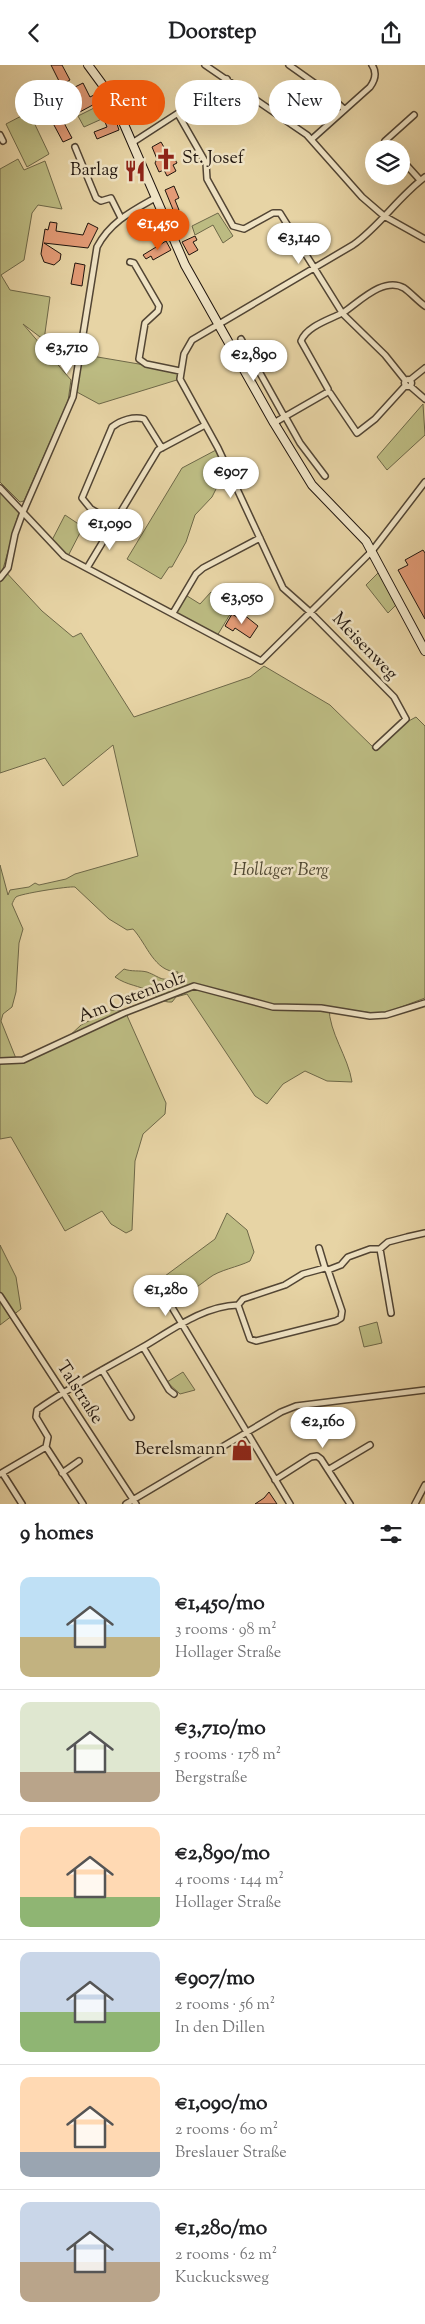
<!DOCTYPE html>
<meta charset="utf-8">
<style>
:root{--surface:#fff;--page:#f2f2f2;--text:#202124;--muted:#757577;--line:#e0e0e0;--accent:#ea580c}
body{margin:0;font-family:"Sorts Mill Goudy",serif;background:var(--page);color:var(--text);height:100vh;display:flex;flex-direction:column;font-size:19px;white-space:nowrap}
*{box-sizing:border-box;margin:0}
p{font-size:16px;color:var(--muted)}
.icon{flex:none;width:28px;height:28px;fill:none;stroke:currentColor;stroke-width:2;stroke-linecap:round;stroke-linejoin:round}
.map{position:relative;height:1439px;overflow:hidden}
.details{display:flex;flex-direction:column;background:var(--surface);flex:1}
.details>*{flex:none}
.top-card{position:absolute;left:15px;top:15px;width:395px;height:45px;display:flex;gap:10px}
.fabs{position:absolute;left:365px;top:75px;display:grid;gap:10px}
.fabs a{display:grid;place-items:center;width:45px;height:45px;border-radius:50%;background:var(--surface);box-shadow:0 5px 20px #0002;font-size:25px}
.price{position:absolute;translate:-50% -42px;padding:0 11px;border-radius:18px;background:#fff;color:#222;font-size:16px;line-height:32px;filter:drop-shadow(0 1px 2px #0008)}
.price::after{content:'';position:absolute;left:50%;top:30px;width:15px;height:11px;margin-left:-8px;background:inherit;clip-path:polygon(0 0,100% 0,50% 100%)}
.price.selected{background:var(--accent);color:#fff}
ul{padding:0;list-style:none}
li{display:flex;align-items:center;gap:15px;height:125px;padding:0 20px}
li+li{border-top:1px solid var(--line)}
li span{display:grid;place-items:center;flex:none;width:140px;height:100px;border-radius:10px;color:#555}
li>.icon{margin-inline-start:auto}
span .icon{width:60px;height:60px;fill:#fffc;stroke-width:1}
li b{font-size:21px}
h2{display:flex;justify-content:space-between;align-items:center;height:60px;padding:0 20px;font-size:21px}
.chip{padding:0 18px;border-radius:22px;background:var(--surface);box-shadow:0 5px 20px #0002;font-size:18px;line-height:45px}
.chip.selected{background:var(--accent);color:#fff}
header{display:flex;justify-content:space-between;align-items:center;height:65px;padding:0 20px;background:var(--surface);font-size:22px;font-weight:700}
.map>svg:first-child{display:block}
.green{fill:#bcbb82;stroke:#6e6848}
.building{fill:#e39b76;stroke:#20150e}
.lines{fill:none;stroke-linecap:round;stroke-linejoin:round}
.street-casing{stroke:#524534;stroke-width:8}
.secondary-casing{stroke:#20150e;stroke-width:10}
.street{stroke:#efe3c4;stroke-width:5}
.secondary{stroke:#efe3c4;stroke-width:8}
.labels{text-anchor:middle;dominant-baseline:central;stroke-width:5;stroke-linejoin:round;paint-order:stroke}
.poi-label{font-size:18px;fill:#20150e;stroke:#efe3c4;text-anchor:end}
.street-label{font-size:18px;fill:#20150e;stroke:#efe3c4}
.park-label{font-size:18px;font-style:italic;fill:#4f4731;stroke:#efe3c4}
</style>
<header><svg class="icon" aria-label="back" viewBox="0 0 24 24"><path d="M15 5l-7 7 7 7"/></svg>Doorstep<svg class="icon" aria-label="share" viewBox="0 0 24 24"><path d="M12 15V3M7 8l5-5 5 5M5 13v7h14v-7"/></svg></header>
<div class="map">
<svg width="425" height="1439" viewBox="0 0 425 1439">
<rect width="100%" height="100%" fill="#e7d4a5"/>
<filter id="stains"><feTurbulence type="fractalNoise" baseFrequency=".004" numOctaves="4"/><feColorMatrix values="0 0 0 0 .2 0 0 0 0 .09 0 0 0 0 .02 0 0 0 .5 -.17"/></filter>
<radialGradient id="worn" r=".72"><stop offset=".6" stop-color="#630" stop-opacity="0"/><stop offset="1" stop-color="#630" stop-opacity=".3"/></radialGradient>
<path class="green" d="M 98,41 L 104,53 L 84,62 L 78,51 Z
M 29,47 L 49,89 L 27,102 L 6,59 Z
M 18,94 L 24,105 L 45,96 L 62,144 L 38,140 L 32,148 L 24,195 L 1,210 L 10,225 L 50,232 L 44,275 L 23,259 L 71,315 L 68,336 L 24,436 L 20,437 L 0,417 L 0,104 Z
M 218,148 L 233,171 L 223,178 L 213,160 L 195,170 L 192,161 Z
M 80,289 L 180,306 L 180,314 L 99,339 L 75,326 Z
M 423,339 L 425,370 L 387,405 L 377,392 Z
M 216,385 L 225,406 L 212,432 L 195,450 L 186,477 L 172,502 L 169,502 L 161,514 L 127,494 L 182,403 Z
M 0,428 L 19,447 L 3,504 L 42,546 L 73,572 L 81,568 L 134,652 L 250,612 L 264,601 L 330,640 L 376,685 L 405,658 L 416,652 L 425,661 L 425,933 L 385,948 L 372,948 L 329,942 C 329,968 348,991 352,1017 L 327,1016 L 305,1006 L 283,1019 L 267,1039 L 255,1031 L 187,929 L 176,932 L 172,937 C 162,938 157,931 150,927 C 139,920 128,921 115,912 L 124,904 C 132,907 139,905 147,907 C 161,912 161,918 177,911 L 178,907 C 154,907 147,879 133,864 L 127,865 L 109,854 L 75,822 C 68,821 19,829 16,832 C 14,834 13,837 12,839 L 23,864 L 19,878 L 16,927 L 12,942 L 3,949 L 1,956 L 17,996 L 66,974 L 81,960 L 110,945 L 125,946 L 166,1038 L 165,1049 L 143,1069 L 135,1096 L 132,1165 L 126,1168 L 111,1159 L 102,1146 L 65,1166 L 11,1072 L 0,1074 L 0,800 L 8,830 L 10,825 L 29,822 L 35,818 L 39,820 L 66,814 L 75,809 L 138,791 L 113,680 L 63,721 L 45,693 L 0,708 Z
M 65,450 L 83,462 L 67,493 L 51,477 Z
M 382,504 L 399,537 L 388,548 L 366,520 Z
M 211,527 L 221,538 L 235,529 L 243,539 L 229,551 L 217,571 L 173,548 L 184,529 L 200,539 Z
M 227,1148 L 247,1165 L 254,1187 L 250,1196 C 238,1202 219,1205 209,1213 C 196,1223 185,1231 167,1234 L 161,1223 L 165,1211 L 215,1174 Z
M 0,1180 L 16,1212 L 21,1244 L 0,1260 Z
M 377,1257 L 382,1278 L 364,1282 L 359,1262 Z
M 183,1307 L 195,1325 L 180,1329 L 167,1317 Z"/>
<path class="building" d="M 51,0 L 62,0 L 70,15 L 61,20 Z
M 83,18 L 90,32 L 98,28 L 102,35 L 63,56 L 72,73 L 63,77 L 47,47 L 40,51 L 33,36 L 29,38 L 24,28 L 38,19 L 47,36 Z
M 115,53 L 119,65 L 97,74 L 94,67 L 107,62 L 105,57 Z
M 161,77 L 169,91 L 172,89 L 177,98 L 173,100 L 176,106 L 167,111 L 164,105 L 159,107 L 155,98 L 157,94 L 152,82 Z
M 174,121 L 179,133 L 175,135 L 179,145 L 174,147 L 165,125 Z
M 50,157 L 57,158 L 56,166 L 83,170 L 88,158 L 98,163 L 88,183 L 44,178 L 61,189 L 60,195 L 54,200 L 44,197 L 41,189 L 45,164 L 48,165 Z
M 195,171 L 197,175 L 193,177 L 198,185 L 189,190 L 182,177 Z
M 166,176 L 171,185 L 153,195 L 151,191 L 146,194 L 143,190 Z
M 75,198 L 85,200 L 82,221 L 71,219 Z
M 423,485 L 425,488 L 425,554 L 398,505 L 408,500 L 405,495 Z
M 232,549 L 240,554 L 243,549 L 258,561 L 250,573 L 235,563 L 233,566 L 225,561 Z
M 269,1427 L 277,1439 L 255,1439 L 264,1433 Z"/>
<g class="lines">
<g class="street-casing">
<path id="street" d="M 205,0 L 307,70 L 362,132 L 384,151 L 425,174
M 289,0 L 320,22 L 344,44
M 178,49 L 206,98 L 207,114 L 233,161 L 244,164 L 273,148 L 280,148 L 341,246
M 0,70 L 3,76
M 312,74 L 370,22 C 375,15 377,7 372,0
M 132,78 L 209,28 L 227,14
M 75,82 L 96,133 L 101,136 L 111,133 L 121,153
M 392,84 L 385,76 L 414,50
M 401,94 L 420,115
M 130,197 L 134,198 L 159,241 L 158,246 L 145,258 L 139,294 L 146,299 L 180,306
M 344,247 C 359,237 384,211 404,223 C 411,228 418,236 425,241
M 344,250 L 385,290 L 405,315
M 241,274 L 284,351
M404.5 318a3.5 3.5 0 1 1 7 0a3.5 3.5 0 1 1-7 0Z
M 410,315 L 425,303
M 410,321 L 425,334
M 328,324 L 301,276 C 306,262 328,255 340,249
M 330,328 L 357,368 L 375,354 L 406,320
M 286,351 L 326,328
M 286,353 L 300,378 L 325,411
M 274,358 L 284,352
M 0,423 L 64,491 L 261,596 L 372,486 L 425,417
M 115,458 L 91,444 L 82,433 L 112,362 C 121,355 134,351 144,354 L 162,383
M 87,503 L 158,385 L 205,360
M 0,513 L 8,503 L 15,469 L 23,447 L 73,332 L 97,182 C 110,157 132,146 155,133
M 173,548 L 196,509 L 203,503 L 260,473
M 376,682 L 406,654 L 394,632 L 310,547 L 283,523 L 218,383 L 180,314 L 184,289 L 192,275 L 353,180 C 380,161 398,132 425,112
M 0,996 L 23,995 L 124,948 L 194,921 L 273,942 L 321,943 L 370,951 L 386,950 L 425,938
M 319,1183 L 325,1203
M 380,1184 L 391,1248
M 0,1231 L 136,1439
M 167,1234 L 290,1439
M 238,1240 L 250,1274 L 256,1276 L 336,1256 L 341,1253 L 342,1246 L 328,1205
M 143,1282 L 169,1325 L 174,1329
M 102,1305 L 131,1352
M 46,1382 L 83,1439
M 328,1405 L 370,1380
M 62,1408 L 79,1396
M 0,1409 L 46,1382 L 48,1372 L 36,1352 L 37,1345 C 71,1321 108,1302 143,1282 C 172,1265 203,1241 238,1240 L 243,1234 L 285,1220 L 303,1209 L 325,1203 L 328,1205 L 341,1200 L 348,1192 L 370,1184 L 380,1184 L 388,1177 L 407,1172 L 425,1168
M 3,1409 L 22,1439
M 275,1415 L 311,1392 L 317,1391 L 321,1394 L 350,1439
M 126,1439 L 281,1347 L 296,1341 L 425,1325
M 415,1439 L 425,1420"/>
</g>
<g class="secondary-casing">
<path id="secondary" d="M 88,0 L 113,34 L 185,200 L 274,358 L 312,420 L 366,476 L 425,586"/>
</g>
<use href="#street" class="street"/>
<use href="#secondary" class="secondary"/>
</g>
<defs>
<g id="church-bare" transform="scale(1.725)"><path d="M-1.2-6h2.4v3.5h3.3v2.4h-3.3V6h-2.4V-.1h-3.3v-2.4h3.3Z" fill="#8f2418" stroke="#efe3c4" stroke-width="2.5" paint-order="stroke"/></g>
<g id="restaurant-bare" transform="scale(1.725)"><path d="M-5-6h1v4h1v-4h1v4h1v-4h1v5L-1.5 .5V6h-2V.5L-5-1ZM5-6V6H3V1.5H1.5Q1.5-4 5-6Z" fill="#8f2418" stroke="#efe3c4" stroke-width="2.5" paint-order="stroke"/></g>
<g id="shop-bare" transform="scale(1.725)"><path d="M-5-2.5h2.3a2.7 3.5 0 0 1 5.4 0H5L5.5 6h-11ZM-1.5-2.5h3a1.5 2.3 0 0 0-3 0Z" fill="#8f2418" stroke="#efe3c4" stroke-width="2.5" paint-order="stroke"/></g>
</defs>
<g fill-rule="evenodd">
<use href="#church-bare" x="166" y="94"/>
<use href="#restaurant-bare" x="135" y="106"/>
<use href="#shop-bare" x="242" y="1385"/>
</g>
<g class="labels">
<g class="poi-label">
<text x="182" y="94" text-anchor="start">St. Josef</text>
<text x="118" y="106">Barlag</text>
<text x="226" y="1385">Berelsmann</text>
</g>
<g class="street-label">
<text transform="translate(364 582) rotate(46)">Meisenweg</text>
<text transform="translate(132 933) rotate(-21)">Am Ostenholz</text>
<text transform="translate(79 1328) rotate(57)">Talstraße</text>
</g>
<g class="park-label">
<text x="281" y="806">Hollager Berg</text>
</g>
</g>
<rect width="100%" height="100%" filter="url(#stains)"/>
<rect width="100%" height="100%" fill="url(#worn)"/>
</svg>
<div class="fabs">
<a><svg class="icon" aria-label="layers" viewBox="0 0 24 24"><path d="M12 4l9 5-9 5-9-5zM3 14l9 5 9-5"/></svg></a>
</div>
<b class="price selected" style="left:158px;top:186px">€1,450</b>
<b class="price" style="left:299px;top:200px">€3,140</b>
<b class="price" style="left:67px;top:310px">€3,710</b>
<b class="price" style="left:254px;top:317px">€2,890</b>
<b class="price" style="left:231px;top:434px">€907</b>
<b class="price" style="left:110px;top:486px">€1,090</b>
<b class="price" style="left:242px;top:560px">€3,050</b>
<b class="price" style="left:166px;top:1252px">€1,280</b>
<b class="price" style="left:323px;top:1384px">€2,160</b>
<div class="top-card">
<a class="chip">Buy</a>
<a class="chip selected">Rent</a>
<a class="chip">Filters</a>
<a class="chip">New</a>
</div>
</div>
<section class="details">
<h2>9 homes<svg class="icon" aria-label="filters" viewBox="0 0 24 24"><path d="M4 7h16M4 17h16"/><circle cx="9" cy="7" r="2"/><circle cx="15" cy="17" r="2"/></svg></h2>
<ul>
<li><span style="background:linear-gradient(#bfe0f5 60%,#c2b280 0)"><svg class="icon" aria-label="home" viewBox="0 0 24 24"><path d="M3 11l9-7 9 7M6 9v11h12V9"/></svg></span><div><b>€1,450/mo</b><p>3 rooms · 98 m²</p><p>Hollager Straße</p></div></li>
<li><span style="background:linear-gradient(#dfe7d0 70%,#b9a48a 0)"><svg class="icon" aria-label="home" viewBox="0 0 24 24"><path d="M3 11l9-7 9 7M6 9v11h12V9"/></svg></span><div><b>€3,710/mo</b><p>5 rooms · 178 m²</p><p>Bergstraße</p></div></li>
<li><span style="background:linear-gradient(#ffd9b3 70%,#8fb573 0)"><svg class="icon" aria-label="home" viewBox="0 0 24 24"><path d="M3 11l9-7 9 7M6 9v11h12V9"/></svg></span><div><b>€2,890/mo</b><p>4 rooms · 144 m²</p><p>Hollager Straße</p></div></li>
<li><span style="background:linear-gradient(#c9d6e8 60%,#8fb573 0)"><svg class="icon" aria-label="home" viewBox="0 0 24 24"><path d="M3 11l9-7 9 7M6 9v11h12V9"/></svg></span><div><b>€907/mo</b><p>2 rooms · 56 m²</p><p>In den Dillen</p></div></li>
<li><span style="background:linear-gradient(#ffd9b3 75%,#9aa5b1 0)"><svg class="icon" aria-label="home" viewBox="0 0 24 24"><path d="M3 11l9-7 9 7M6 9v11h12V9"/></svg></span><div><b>€1,090/mo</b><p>2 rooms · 60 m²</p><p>Breslauer Straße</p></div></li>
<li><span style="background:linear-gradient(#c9d6e8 60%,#b9a48a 0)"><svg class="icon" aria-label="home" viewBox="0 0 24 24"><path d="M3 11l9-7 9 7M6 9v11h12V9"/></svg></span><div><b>€1,280/mo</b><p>2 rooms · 62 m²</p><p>Kuckucksweg</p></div></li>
</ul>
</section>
